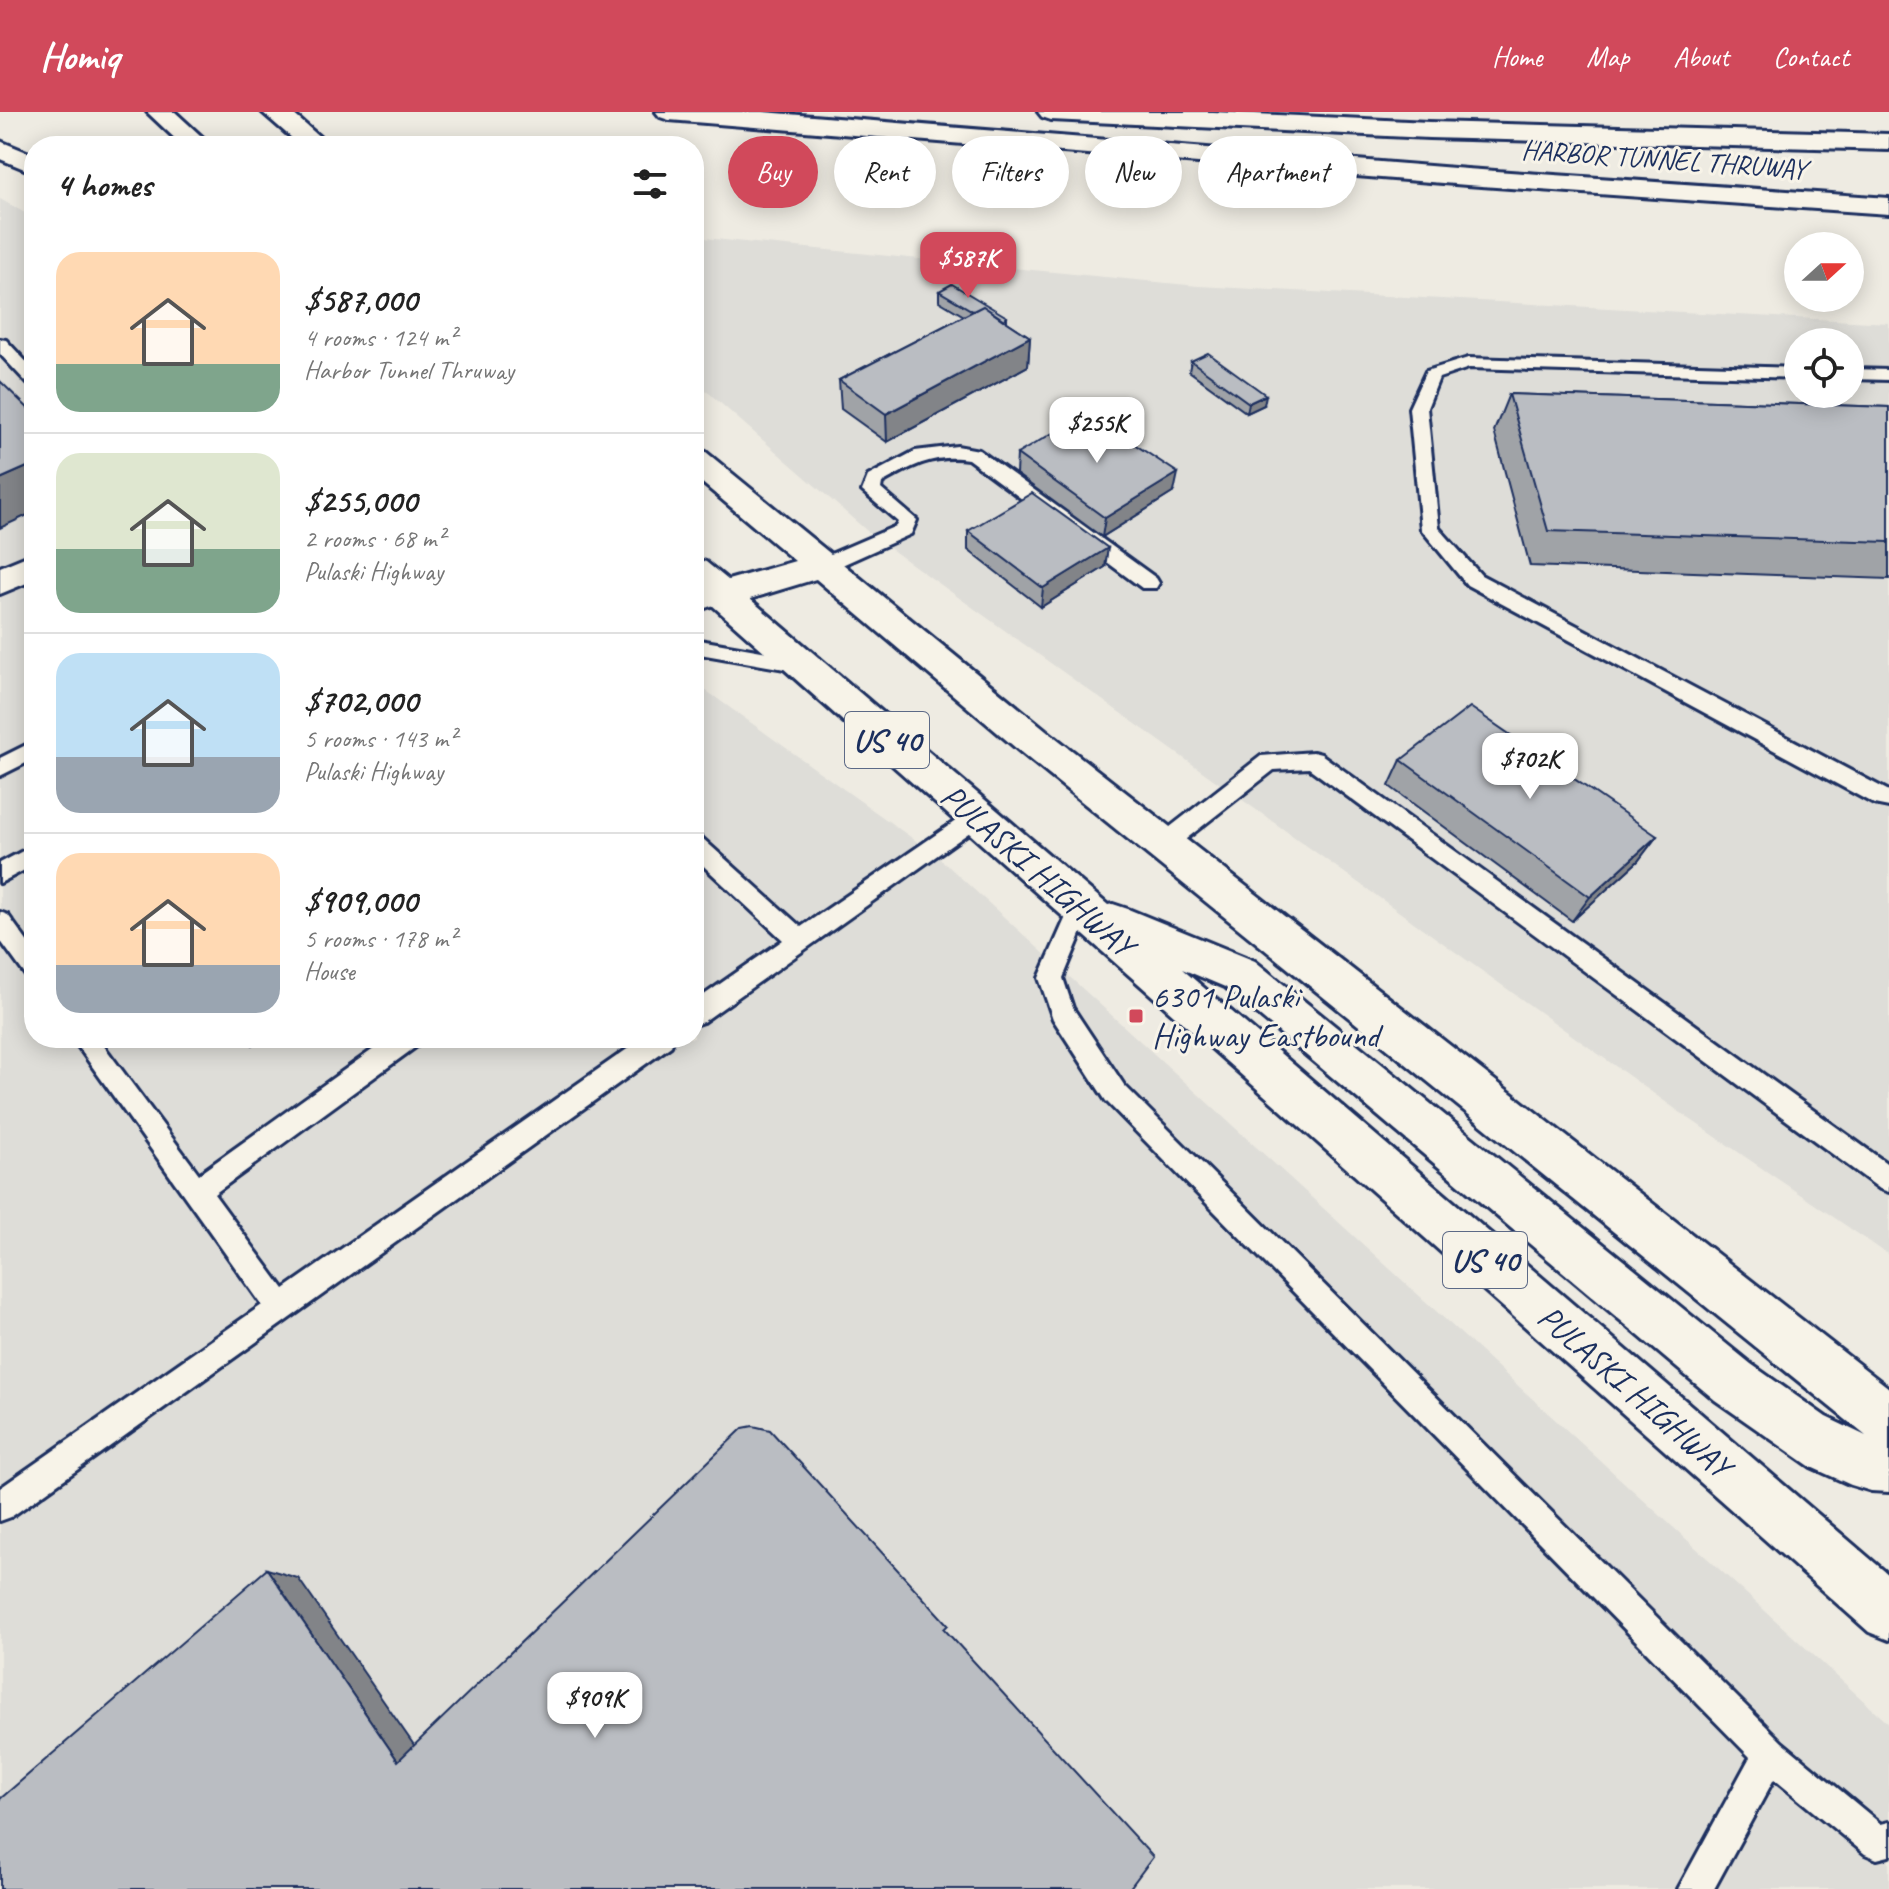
<!DOCTYPE html>
<meta charset="utf-8">
<style>
:root{--surface:#fff;--page:#f6f6f6;--text:#222;--muted:#767676;--line:#e0e0e0;--accent:#d1495b}
body{margin:0;font-family:Caveat,sans-serif;background:var(--page);color:var(--text);height:100vh;display:flex;flex-direction:column;font-size:30px;white-space:nowrap}
*{box-sizing:border-box;margin:0}
p{font-size:26px;color:var(--muted)}
.icon{flex:none;width:44px;height:44px;fill:none;stroke:currentColor;stroke-width:2;stroke-linecap:round;stroke-linejoin:round}
.map{position:relative;flex:1;overflow:hidden}
.sheet{position:absolute;left:24px;top:24px;width:680px;height:912px;display:flex;flex-direction:column;background:var(--surface);border-radius:32px;box-shadow:0 4px 20px #0003}
.sheet>*{flex:none}
.banner{position:absolute;left:728px;top:24px;width:760px;height:72px;display:flex;gap:16px}
.needle{width:52px;rotate:69deg}
.tools{position:absolute;left:1784px;top:120px;display:grid;gap:16px}
.tools a{display:grid;place-items:center;width:80px;height:80px;border-radius:50%;background:var(--surface);box-shadow:0 4px 20px #0003;font-size:40px}
.price{position:absolute;translate:-50% -68px;padding:0 18px;border-radius:16px;background:#fff;color:#222;font-size:26px;line-height:52px;filter:drop-shadow(0 2px 4px #0008)}
.price::after{content:'';position:absolute;left:50%;top:48px;width:24px;height:18px;margin-left:-12px;background:inherit;clip-path:polygon(0 0,100% 0,50% 100%)}
.price.active{background:var(--accent);color:#fff}
ul{padding:0;list-style:none}
li{display:flex;align-items:center;gap:24px;height:200px;padding:0 32px}
li+li{border-top:2px solid var(--line)}
li span{display:grid;place-items:center;flex:none;width:224px;height:160px;border-radius:24px;color:#555}
li>.icon{margin-inline-start:auto}
span .icon{width:96px;height:96px;fill:#fffc;stroke-width:1}
li b{font-size:34px}
h2{display:flex;justify-content:space-between;align-items:center;height:96px;padding:0 32px;font-size:34px}
.chip{padding:0 28px;border-radius:36px;background:var(--surface);box-shadow:0 4px 20px #0003;font-size:28px;line-height:72px}
.chip.active{background:var(--accent);color:#fff}
header{display:flex;align-items:center;gap:48px;box-sizing:border-box;height:112px;padding:0 40px;background:var(--accent);color:#fff}
header strong{font-size:38px}
nav{display:flex;gap:44px;margin-inline-start:auto;font-size:28px}
.map>svg:first-child{display:block}
.built{fill:#deddd8;fill-rule:evenodd}
.lines{fill:none;stroke-linecap:round;stroke-linejoin:round}
.lane-casing{stroke:#1b2f5e;stroke-width:6}
.secondary-casing{stroke:#1b2f5e;stroke-width:6}
.primary-casing{stroke:#1b2f5e;stroke-width:6}
.highway-casing{stroke:#1b2f5e;stroke-width:6}
.lane{fill:#f7f3e8;fill-rule:evenodd}
.secondary{fill:#f7f3e8;fill-rule:evenodd}
.primary{fill:#f7f3e8;fill-rule:evenodd}
.highway{fill:#f7f3e8;fill-rule:evenodd}
.wall{fill:#a0a3a7;stroke:#1b2f5e;stroke-width:2}
.shaded-wall{fill:#828488;stroke:#1b2f5e;stroke-width:2}
.building{fill:#babdc2;stroke:#1b2f5e;stroke-width:2}
.poi-dot{fill:#d1495b;stroke:#f7f3e8;stroke-width:3}
.labels{text-anchor:middle;dominant-baseline:central;stroke-width:6;stroke-linejoin:round;paint-order:stroke}
.far-street-label{font-size:28px;fill:#1b2f5e;stroke:#f7f3e8}
.shield{fill:#f7f3e8;stroke:#5d6a87;stroke-width:2}
.shield-label{font-size:32px;font-weight:bold;fill:#1b2f5e}
.street-label{font-size:34px;fill:#1b2f5e;stroke:#f7f3e8}
.poi-label{font-size:34px;fill:#1b2f5e;stroke:#f7f3e8;text-anchor:start}
</style>
<header>
<strong>Homiq</strong>
<nav><a>Home</a><a>Map</a><a>About</a><a>Contact</a></nav>
</header>
<div class="map">
<svg width="1889" height="1777" viewBox="0 0 1889 1777">
<rect width="100%" height="100%" fill="#eeebe2"/>
<filter id="ink" filterUnits="userSpaceOnUse"><feTurbulence type="fractalNoise" baseFrequency=".0125" numOctaves="2"/><feDisplacementMap in="SourceGraphic" scale="16" xChannelSelector="R" yChannelSelector="G"/><feConvolveMatrix kernelMatrix="1 2 1 2 8 2 1 2 1" color-interpolation-filters="sRGB"/></filter>
<g filter="url(#ink)">
<path class="built" d="M 0,87 L 34,106 L 34,926 L 694,926 L 694,570 L 937,744 L 1889,1612 L 1889,1777 L 0,1777 Z
M 694,125 L 1198,174 L 1889,211 L 1889,1143 L 1681,1001 L 874,425 L 694,268 ZM 1798,230 L 1850,230 L 1850,282 L 1798,282 Z"/>
<g class="lines">
<g class="lane-casing">
<path id="lane" d="M 0,227 L 6,228 L 34,258 L 34,273 L 28,272 L 0,242 Z
M 1468,246 L 1798,256 L 1798,266 L 1469,256 L 1439,266 L 1427,296 L 1439,416 L 1481,463 L 1889,679 L 1889,695 L 1874,692 L 1467,473 L 1421,417 L 1409,296 L 1426,259 Z
M 1850,257 L 1889,258 L 1889,268 L 1850,267 Z
M 957,334 L 979,338 L 1156,466 L 1159,471 L 1156,476 L 1142,476 L 968,347 C 933,342 912,354 882,371 L 881,377 L 917,408 L 911,422 L 831,458 L 817,458 L 814,453 L 817,448 L 896,414 L 898,410 L 862,379 L 868,364 L 915,339 Z
M 724,475 L 731,477 L 734,482 L 731,487 L 694,500 L 694,486 Z
M 694,527 L 802,546 L 809,548 L 812,553 L 809,558 L 802,560 L 694,541 Z
M 34,629 L 34,647 L 0,664 L 0,646 Z
M 1313,640 L 1321,642 L 1889,1053 L 1889,1080 L 1880,1077 L 1309,656 L 1274,658 L 1172,738 L 1164,741 L 1156,738 L 1153,732 L 1156,726 L 1261,644 Z
M 976,695 L 984,698 L 987,704 L 984,710 L 703,910 L 694,913 L 694,890 L 783,828 L 694,745 L 694,723 L 702,726 L 801,815 Z
M 34,733 L 34,753 L 0,771 L 0,751 Z
M 1081,787 L 1089,789 L 1092,796 L 1063,866 L 1073,896 L 1124,973 L 1782,1630 L 1881,1712 L 1889,1710 L 1889,1744 L 1877,1747 L 1865,1742 L 1774,1667 L 1714,1777 L 1678,1777 L 1750,1645 L 1106,989 L 1053,907 L 1039,866 L 1073,789 Z
M 0,800 L 8,803 L 34,839 L 34,867 L 26,864 L 0,828 Z
M 72,926 L 98,926 L 199,1062 L 389,926 L 420,926 L 417,934 L 214,1082 L 284,1177 L 643,926 L 674,926 L 671,934 L 11,1405 L 0,1409 L 0,1376 L 262,1193 Z"/>
</g>
<g class="secondary-casing">
<path id="secondary" d="M 34,441 L 34,468 L 0,482 L 0,455 Z"/>
</g>
<g class="primary-casing">
<path id="primary" d="M 147,0 L 175,0 L 212,34 L 183,34 Z
M 262,0 L 291,0 L 330,34 L 301,34 Z
M 694,337 L 706,340 L 1051,622 L 1889,1276 L 1889,1380 L 1871,1379 L 1851,1373 L 1811,1355 L 1715,1288 L 1225,875 L 1182,857 L 1889,1463 L 1889,1528 L 1869,1520 L 694,477 L 694,446 L 706,450 L 728,468 L 795,449 L 694,364 ZM 816,467 L 1023,642 L 1866,1324 L 1826,1305 L 1751,1252 L 1255,849 L 1128,797 L 1113,792 L 1108,793 L 750,487 Z"/>
</g>
<g class="highway-casing">
<path id="highway" d="M 656,0 L 763,0 L 1467,57 L 1889,86 L 1889,102 L 1467,73 L 669,8 L 660,5 Z
M 1038,0 L 1213,0 L 1429,10 L 1889,22 L 1889,38 L 1429,26 L 1051,8 L 1042,5 Z
M 0,29 L 34,43 L 34,61 L 0,47 Z"/>
</g>
<use href="#lane" class="lane"/>
<use href="#secondary" class="secondary"/>
<use href="#primary" class="primary"/>
<use href="#highway" class="highway"/>
</g>
<path class="wall" d="M 939,179 L 1007,205 L 1007,210 L 1030,225 L 1028,254 L 887,330 L 841,297 L 839,268 L 964,204 L 939,189 Z
M 1191,249 L 1264,293 L 1247,301 L 1189,259 Z
M 1509,282 L 1889,295 L 1889,467 L 1530,454 L 1494,319 Z
M 1017,342 L 1174,380 L 1102,425 L 1016,362 Z
M 968,419 L 1105,455 L 1041,495 L 968,438 Z
M 1401,648 L 1657,724 L 1638,749 L 1572,809 L 1389,674 Z"/>
<path class="shaded-wall" d="M 1030,225 L 1028,254 L 887,330 L 886,302 Z
M 1266,283 L 1264,293 L 1247,301 L 1249,291 Z
M 34,352 L 34,400 L 0,416 L 0,367 Z
M 1178,361 L 1174,380 L 1102,425 L 1105,406 Z
M 1108,436 L 1105,455 L 1041,495 L 1043,476 Z
M 1657,724 L 1638,749 L 1572,809 L 1590,785 Z
M 698,801 L 700,810 L 694,814 L 694,804 Z
M 246,926 L 265,926 L 253,933 Z
M 267,1457 L 298,1466 L 425,1649 L 398,1649 Z"/>
<path class="building" d="M 952,172 L 1007,205 L 1003,208 L 983,194 L 973,199 L 939,179 Z
M 983,194 L 1030,225 L 886,302 L 839,268 Z
M 1208,241 L 1266,283 L 1249,291 L 1191,249 Z
M 0,269 L 34,302 L 34,352 L 0,367 Z
M 1509,282 L 1889,295 L 1889,430 L 1548,419 Z
M 1087,301 L 1178,361 L 1105,406 L 1017,342 Z
M 1032,381 L 1108,436 L 1043,476 L 968,419 Z
M 1470,595 L 1657,724 L 1590,785 L 1401,648 Z
M 753,1314 L 770,1318 L 948,1513 L 944,1517 L 1153,1745 L 1129,1777 L 0,1777 L 0,1687 L 267,1457 L 398,1649 L 743,1316 Z"/>
</g>
<rect class="poi-dot" x="1128" y="896" width="16" height="16" rx="4"/>
<g class="labels">
<g class="far-street-label">
<text transform="translate(1664 47) rotate(4)">HARBOR TUNNEL THRUWAY</text>
</g>
<g class="shield">
<rect x="845" y="600" width="84" height="56" rx="6"/>
<rect x="1443" y="1120" width="84" height="56" rx="6"/>
</g>
<g class="shield-label">
<text x="887" y="628">US 40</text>
<text x="1485" y="1148">US 40</text>
</g>
<g class="street-label">
<text transform="translate(1038 758) rotate(41)">PULASKI HIGHWAY</text>
<text transform="translate(1635 1279) rotate(41)">PULASKI HIGHWAY</text>
</g>
<g class="poi-label">
<text x="1152" y="884">6301 Pulaski<tspan x="1152" dy="39">Highway Eastbound</tspan></text>
</g>
</g>
</svg>
<div class="tools">
<a><svg class="needle" viewBox="-14 -14 28 28"><path d="M0-13l5 13h-10z" fill="#e53935"/><path d="M0 13l5-13h-10z" fill="#767676"/></svg></a>
<a><svg class="icon" aria-label="locate" viewBox="0 0 24 24"><circle cx="12" cy="12" r="6"/><path d="M12 2v4M12 18v4M2 12h4M18 12h4"/></svg></a>
</div>
<b class="price active" style="left:968px;top:188px">$587K</b>
<b class="price" style="left:1097px;top:353px">$255K</b>
<b class="price" style="left:1530px;top:689px">$702K</b>
<b class="price" style="left:595px;top:1628px">$909K</b>
<div class="banner">
<a class="chip active">Buy</a>
<a class="chip">Rent</a>
<a class="chip">Filters</a>
<a class="chip">New</a>
<a class="chip">Apartment</a>
</div>
<section class="sheet">
<h2>4 homes<svg class="icon" aria-label="filters" viewBox="0 0 24 24"><path d="M4 7h16M4 17h16"/><circle cx="9" cy="7" r="2"/><circle cx="15" cy="17" r="2"/></svg></h2>
<ul>
<li><span style="background:linear-gradient(#ffd9b3 70%,#7fa58c 0)"><svg class="icon" aria-label="home" viewBox="0 0 24 24"><path d="M3 11l9-7 9 7M6 9v11h12V9"/></svg></span><div><b>$587,000</b><p>4 rooms · 124 m²</p><p>Harbor Tunnel Thruway</p></div></li>
<li><span style="background:linear-gradient(#dfe7d0 60%,#7fa58c 0)"><svg class="icon" aria-label="home" viewBox="0 0 24 24"><path d="M3 11l9-7 9 7M6 9v11h12V9"/></svg></span><div><b>$255,000</b><p>2 rooms · 68 m²</p><p>Pulaski Highway</p></div></li>
<li><span style="background:linear-gradient(#bfe0f5 65%,#9aa5b1 0)"><svg class="icon" aria-label="home" viewBox="0 0 24 24"><path d="M3 11l9-7 9 7M6 9v11h12V9"/></svg></span><div><b>$702,000</b><p>5 rooms · 143 m²</p><p>Pulaski Highway</p></div></li>
<li><span style="background:linear-gradient(#ffd9b3 70%,#9aa5b1 0)"><svg class="icon" aria-label="home" viewBox="0 0 24 24"><path d="M3 11l9-7 9 7M6 9v11h12V9"/></svg></span><div><b>$909,000</b><p>5 rooms · 178 m²</p><p>House</p></div></li>
</ul>
</section>
</div>
